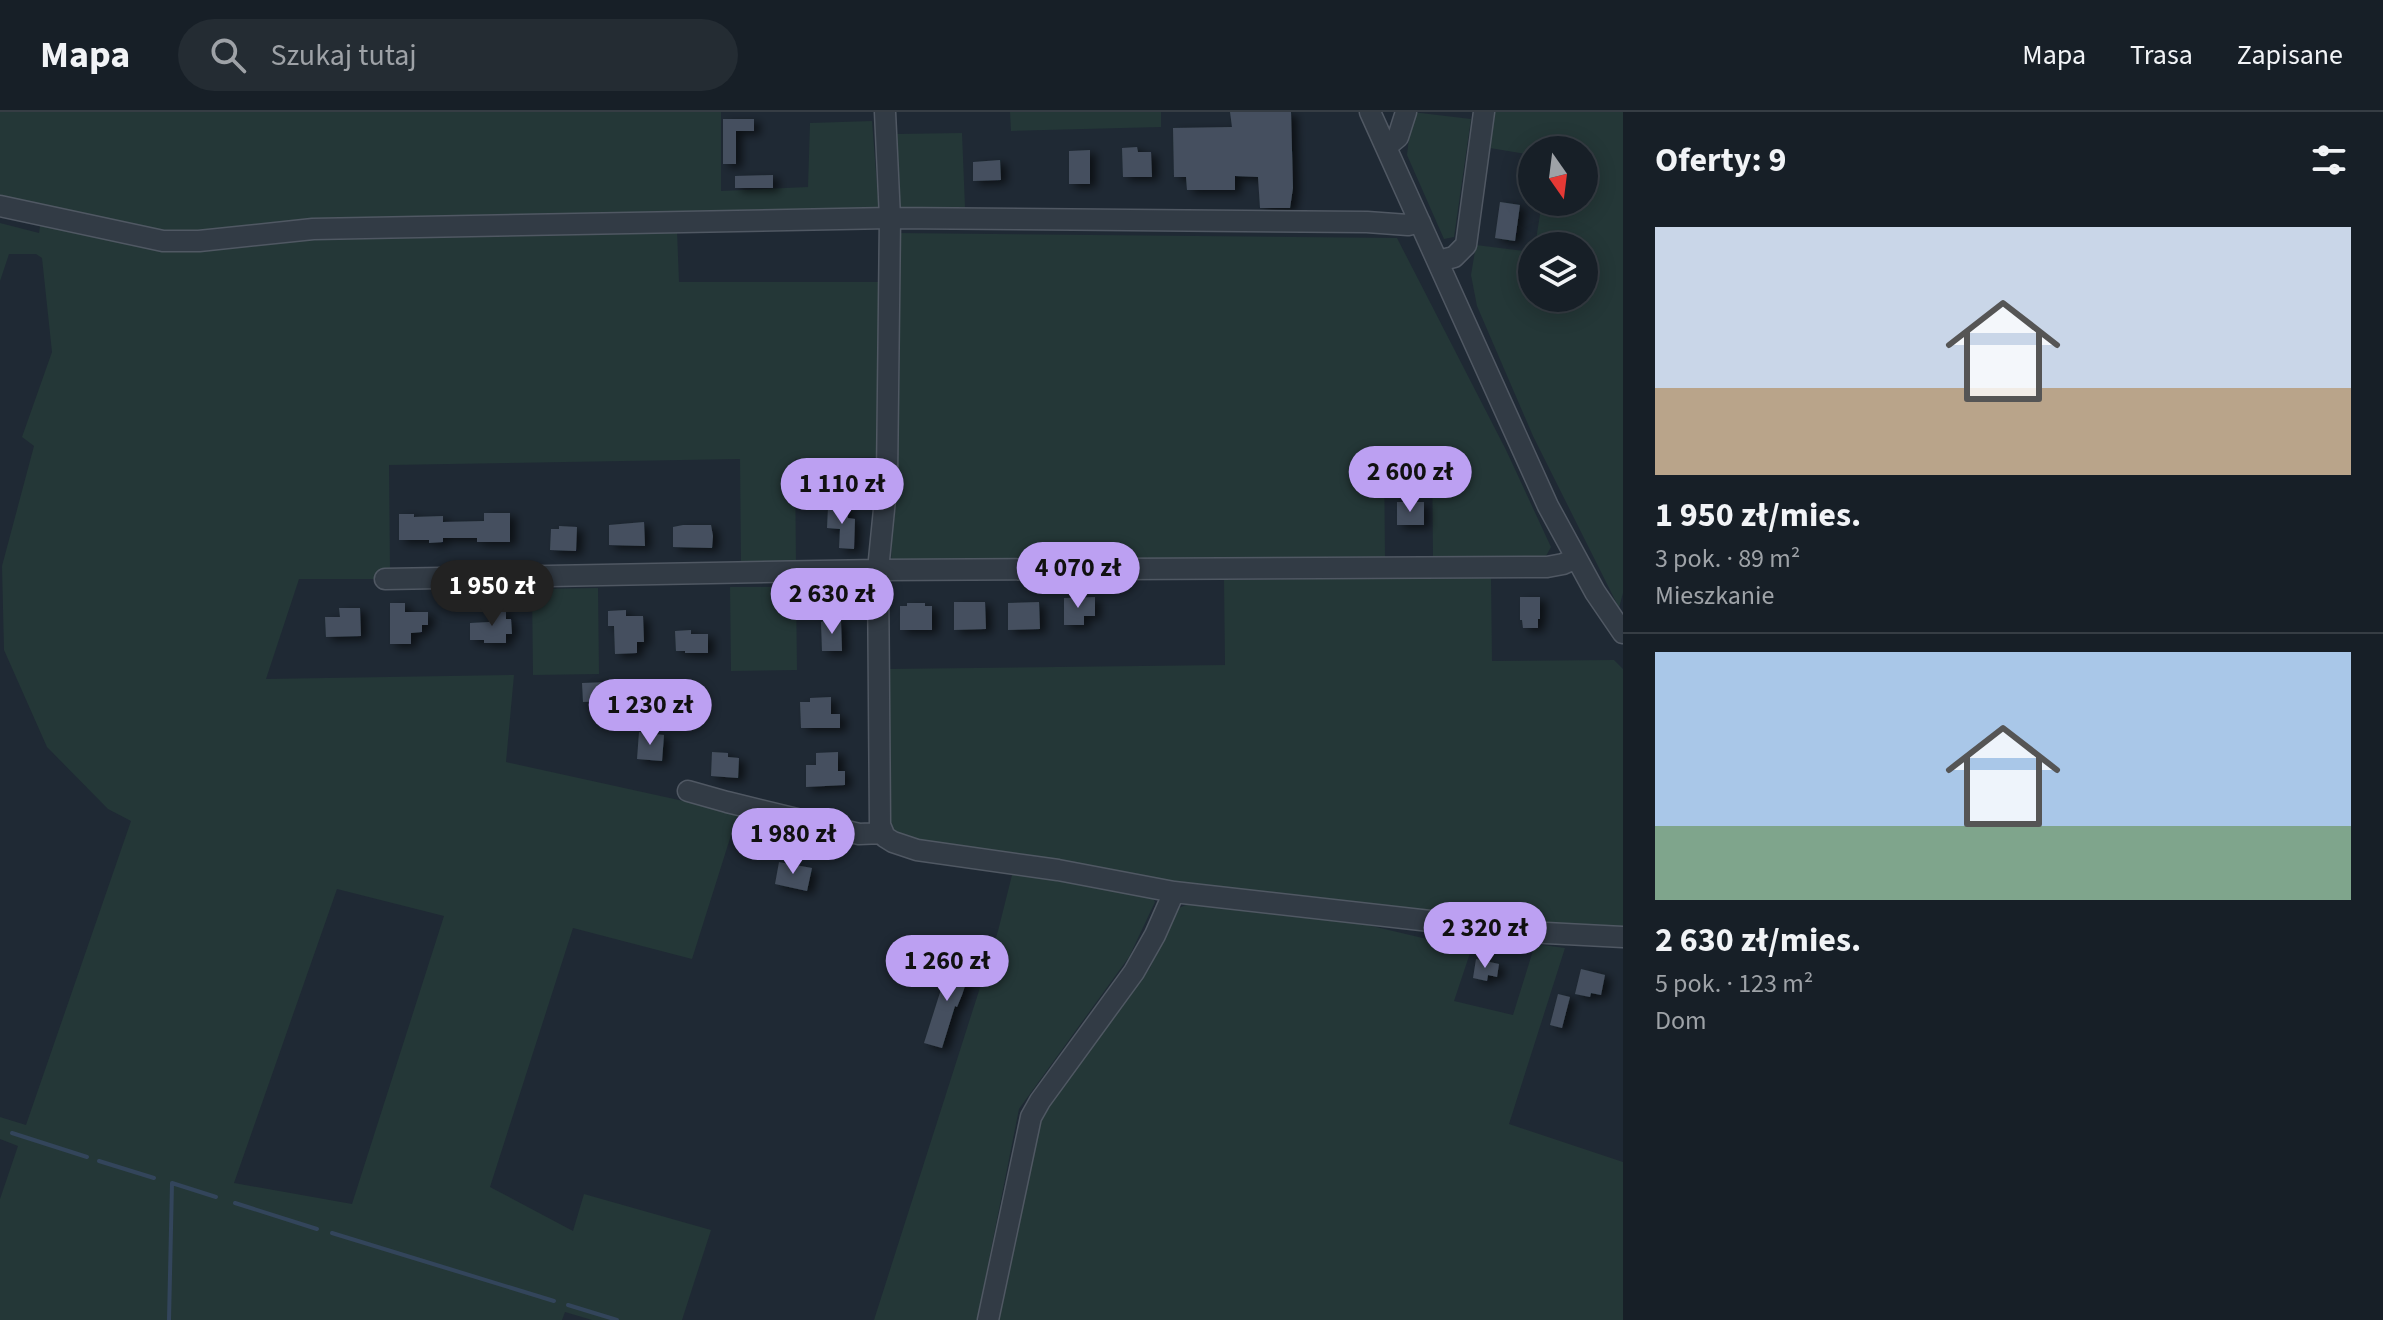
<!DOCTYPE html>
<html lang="pl">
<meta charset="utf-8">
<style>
:root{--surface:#171f27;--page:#242c33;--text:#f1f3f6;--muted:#9ea2a7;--line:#363d44;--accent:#bca0f2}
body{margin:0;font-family:"Source Sans 3",sans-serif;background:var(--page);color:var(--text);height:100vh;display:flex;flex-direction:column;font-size:30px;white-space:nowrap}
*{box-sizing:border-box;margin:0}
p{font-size:26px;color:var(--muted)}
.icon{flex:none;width:44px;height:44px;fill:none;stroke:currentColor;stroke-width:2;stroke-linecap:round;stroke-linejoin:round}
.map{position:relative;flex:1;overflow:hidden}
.side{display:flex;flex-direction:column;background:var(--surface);width:760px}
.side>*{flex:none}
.needle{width:52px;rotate:166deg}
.buttons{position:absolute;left:1518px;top:24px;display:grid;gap:16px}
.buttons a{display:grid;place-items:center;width:80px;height:80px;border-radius:50%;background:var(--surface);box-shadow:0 4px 20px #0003,0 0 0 2px var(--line);font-size:40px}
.price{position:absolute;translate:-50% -68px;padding:0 18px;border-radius:28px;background:var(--accent);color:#111;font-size:26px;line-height:52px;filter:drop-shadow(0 2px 4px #0008)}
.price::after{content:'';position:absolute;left:50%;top:48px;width:24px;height:18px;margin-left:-12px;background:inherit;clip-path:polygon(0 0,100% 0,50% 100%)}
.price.on{background:#222;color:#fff}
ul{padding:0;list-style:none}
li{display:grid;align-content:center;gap:16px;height:424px;padding:0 32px}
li+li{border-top:2px solid var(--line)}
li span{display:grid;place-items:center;height:248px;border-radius:0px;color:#555}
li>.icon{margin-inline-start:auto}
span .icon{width:144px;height:144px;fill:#fffc;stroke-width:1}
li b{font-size:34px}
h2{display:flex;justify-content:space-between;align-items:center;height:96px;padding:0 32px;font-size:34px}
header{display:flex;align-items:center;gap:48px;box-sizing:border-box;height:112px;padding:0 40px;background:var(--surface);border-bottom:2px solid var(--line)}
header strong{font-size:38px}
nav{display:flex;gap:44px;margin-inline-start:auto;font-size:28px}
.search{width:560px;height:72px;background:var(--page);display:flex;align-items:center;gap:20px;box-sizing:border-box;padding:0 28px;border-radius:44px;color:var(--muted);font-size:30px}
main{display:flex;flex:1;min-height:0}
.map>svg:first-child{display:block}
.green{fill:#243737;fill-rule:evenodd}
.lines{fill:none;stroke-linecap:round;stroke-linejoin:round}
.stream{stroke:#33455b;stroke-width:4}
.building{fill:#45505e;filter:url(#shadow)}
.minor-casing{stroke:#505863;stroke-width:23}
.minor{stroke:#323b45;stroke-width:20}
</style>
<header>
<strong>Mapa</strong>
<div class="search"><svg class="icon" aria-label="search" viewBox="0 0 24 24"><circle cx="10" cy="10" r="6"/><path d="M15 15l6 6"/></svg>Szukaj tutaj</div>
<nav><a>Mapa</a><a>Trasa</a><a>Zapisane</a></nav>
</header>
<main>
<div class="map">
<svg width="1623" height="1208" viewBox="0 0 1623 1208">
<defs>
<filter id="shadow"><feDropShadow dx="6" dy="3.5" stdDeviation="4" flood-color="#0009"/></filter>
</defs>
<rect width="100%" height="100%" fill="#1f2934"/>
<path class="green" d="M 0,0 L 721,0 L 721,79 L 808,75 L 810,11 L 872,9 L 879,99 L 677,118 L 679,170 L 879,170 L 883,345 L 795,347 L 796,452 L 741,452 L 740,347 L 389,353 L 390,457 L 379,467 L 299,467 L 266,567 L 514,563 L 506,650 L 738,701 L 692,847 L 573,816 L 490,1075 L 573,1119 L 584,1082 L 711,1118 L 682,1208 L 592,1208 L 565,1200 L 562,1208 L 0,1208 L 0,1087 L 18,1034 L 0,1027 L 0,1005 L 26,1013 L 131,709 L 108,697 L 47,635 L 4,538 L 2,454 L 34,334 L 22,325 L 52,240 L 42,146 L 36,142 L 9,142 L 0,169 L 0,111 L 39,121 L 43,96 L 0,86 ZM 337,777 L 444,804 L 352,1092 L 234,1071 Z
M 1010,0 L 1161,0 L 1161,15 L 1011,19 Z
M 1412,0 L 1471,7 L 1454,125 L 1444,127 L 1407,43 Z
M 1495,0 L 1623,0 L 1623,481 L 1619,496 L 1533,324 L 1477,194 L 1471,163 L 1476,133 L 1532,140 L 1532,186 L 1584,186 L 1584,134 L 1535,134 L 1542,90 L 1584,90 L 1584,38 L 1532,38 L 1532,43 L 1490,36 Z
M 962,21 L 965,95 L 899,95 L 897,22 Z
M 895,121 L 1397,126 L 1506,338 L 1551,435 L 1546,444 L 1433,445 L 1432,339 L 1384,338 L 1385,446 L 891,451 L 895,353 Z
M 1491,465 L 1492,549 L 1614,548 L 1623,557 L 1623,819 L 1304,790 L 909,732 L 897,722 L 889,710 L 887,557 L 1225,553 L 1224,468 Z
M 730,475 L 796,475 L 797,558 L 731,559 Z
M 598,476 L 599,562 L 533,563 L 532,477 Z
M 1014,755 L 1149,778 L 1155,790 L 1129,845 L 1019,997 L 977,1208 L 874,1208 L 998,819 Z
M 1193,790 L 1342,807 L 1427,827 L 1475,826 L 1454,889 L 1513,903 L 1535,832 L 1565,836 L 1509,1012 L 1623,1050 L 1623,1208 L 999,1208 L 1039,1007 L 1150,856 L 1174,798 Z"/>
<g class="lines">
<path class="stream" d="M 12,1021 L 87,1045
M 99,1049 L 154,1066
M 235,1091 L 317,1117
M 332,1121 L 554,1189
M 568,1193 L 617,1208
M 169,1208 L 172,1071 L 216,1085"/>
</g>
<path class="building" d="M 1230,0 L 1291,0 L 1293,76 L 1290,96 L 1260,96 L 1258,65 L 1235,64 L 1235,78 L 1187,78 L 1186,65 L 1174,65 L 1173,16 L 1232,15 Z
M 723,7 L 754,7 L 754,19 L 736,19 L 736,52 L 723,52 Z
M 1137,35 L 1138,40 L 1151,40 L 1152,65 L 1123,65 L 1122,36 Z
M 1090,38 L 1090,72 L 1069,72 L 1069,39 Z
M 1000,48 L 1001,68 L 973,69 L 973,50 Z
M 773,63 L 773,76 L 735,76 L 735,64 Z
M 1500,90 L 1520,93 L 1515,129 L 1495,126 Z
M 1397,390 L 1424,390 L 1424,413 L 1397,413 Z
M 828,395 L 848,396 L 848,406 L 855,407 L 854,437 L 839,436 L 840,417 L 827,416 Z
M 484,401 L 510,401 L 510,430 L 477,430 L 477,426 L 443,426 L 443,430 L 429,431 L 429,428 L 399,428 L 399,402 L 414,402 L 414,405 L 443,404 L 443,410 L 484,409 Z
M 644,410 L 645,434 L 609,433 L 609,413 Z
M 683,413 L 711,413 L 713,424 L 712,436 L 673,435 L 673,415 Z
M 559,414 L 577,415 L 576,439 L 550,438 L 551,417 L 559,417 Z
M 1095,485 L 1095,504 L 1084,504 L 1084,513 L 1064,513 L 1064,486 Z
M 1520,485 L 1540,485 L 1540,507 L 1538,507 L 1538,516 L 1523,516 L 1522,508 L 1520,508 Z
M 954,490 L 985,490 L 986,517 L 954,518 Z
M 1039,490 L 1040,517 L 1008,518 L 1008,491 Z
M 390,491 L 405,491 L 405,500 L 428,500 L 428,513 L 422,513 L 422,520 L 411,521 L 411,532 L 390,532 Z
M 907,491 L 925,491 L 925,494 L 932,494 L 932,518 L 900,518 L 900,494 L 907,494 Z
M 339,496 L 360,496 L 361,524 L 326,525 L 325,505 L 340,505 Z
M 489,497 L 506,497 L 506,507 L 511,507 L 512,522 L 506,522 L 506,531 L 484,531 L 484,528 L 470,528 L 470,511 L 489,510 Z
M 626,498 L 626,504 L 643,504 L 644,530 L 637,530 L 637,541 L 615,542 L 614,514 L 608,514 L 608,499 Z
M 829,507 L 841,509 L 842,539 L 822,539 L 821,510 Z
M 691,518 L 691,522 L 708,522 L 708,541 L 685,541 L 685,539 L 676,539 L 675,519 Z
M 609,570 L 610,589 L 583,590 L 582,571 Z
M 831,585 L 831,602 L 840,602 L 840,616 L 801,616 L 800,590 L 810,590 L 810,586 Z
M 639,620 L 664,623 L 662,649 L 637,647 Z
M 712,640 L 728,641 L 728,645 L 739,646 L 738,666 L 711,664 Z
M 838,640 L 838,659 L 845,659 L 845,673 L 806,675 L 806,653 L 816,653 L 816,641 Z
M 779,750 L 812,756 L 807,779 L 775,772 Z
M 1476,847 L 1499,852 L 1497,865 L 1488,863 L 1487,869 L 1473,866 Z
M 950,849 L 971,856 L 962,883 L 957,895 L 955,894 L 942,936 L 924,931 Z
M 1581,857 L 1605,863 L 1601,883 L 1591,881 L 1590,885 L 1575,882 Z
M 1558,882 L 1570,885 L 1562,916 L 1550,913 Z"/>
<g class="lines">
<g class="minor-casing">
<path id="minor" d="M 885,0 L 890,106 L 887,367 L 878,458 L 880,713 L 885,725 L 893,730 L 917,738 L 1058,758 L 1174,780
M 1370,0 L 1548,394 L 1595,480 L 1623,521
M 1386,35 L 1398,25 L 1406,0
M 0,94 L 163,129 L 199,129 L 313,117 L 890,106 L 1367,110 L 1408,113 L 1420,110
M 1438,149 L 1454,145 L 1466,133 L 1484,0
M 385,467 L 878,458 L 1547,455 L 1563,452 L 1576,446
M 688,679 L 727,690 L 859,722 L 883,721
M 988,1208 L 1031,1005 L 1040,989 L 1134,860 L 1155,823 L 1174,780 L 1527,820 L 1623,825"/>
</g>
<use href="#minor" class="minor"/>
</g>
</svg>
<div class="buttons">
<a><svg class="needle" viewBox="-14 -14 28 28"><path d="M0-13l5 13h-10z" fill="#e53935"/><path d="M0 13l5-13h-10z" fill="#9ea2a7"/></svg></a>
<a><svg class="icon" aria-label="layers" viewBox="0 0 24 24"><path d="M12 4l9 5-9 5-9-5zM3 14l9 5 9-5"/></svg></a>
</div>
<b class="price" style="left:1410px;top:402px">2 600 zł</b>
<b class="price" style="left:842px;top:414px">1 110 zł</b>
<b class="price" style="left:1078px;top:498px">4 070 zł</b>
<b class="price on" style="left:492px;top:516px">1 950 zł</b>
<b class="price" style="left:832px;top:524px">2 630 zł</b>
<b class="price" style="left:650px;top:635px">1 230 zł</b>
<b class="price" style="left:793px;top:764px">1 980 zł</b>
<b class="price" style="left:1485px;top:858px">2 320 zł</b>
<b class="price" style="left:947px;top:891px">1 260 zł</b>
</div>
<section class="side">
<h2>Oferty: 9<svg class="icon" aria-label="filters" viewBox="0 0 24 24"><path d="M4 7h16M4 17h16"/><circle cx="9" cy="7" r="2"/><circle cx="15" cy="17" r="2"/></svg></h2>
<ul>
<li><span style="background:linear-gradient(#c9d6e8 65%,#b9a48a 0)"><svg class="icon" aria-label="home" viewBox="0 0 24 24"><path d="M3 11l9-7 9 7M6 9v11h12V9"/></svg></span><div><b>1 950 zł/mies.</b><p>3 pok. · 89 m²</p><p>Mieszkanie</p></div></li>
<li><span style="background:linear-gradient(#a9c7e8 70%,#7fa58c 0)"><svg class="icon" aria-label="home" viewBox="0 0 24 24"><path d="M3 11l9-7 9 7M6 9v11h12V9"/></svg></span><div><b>2 630 zł/mies.</b><p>5 pok. · 123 m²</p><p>Dom</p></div></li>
</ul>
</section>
</main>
